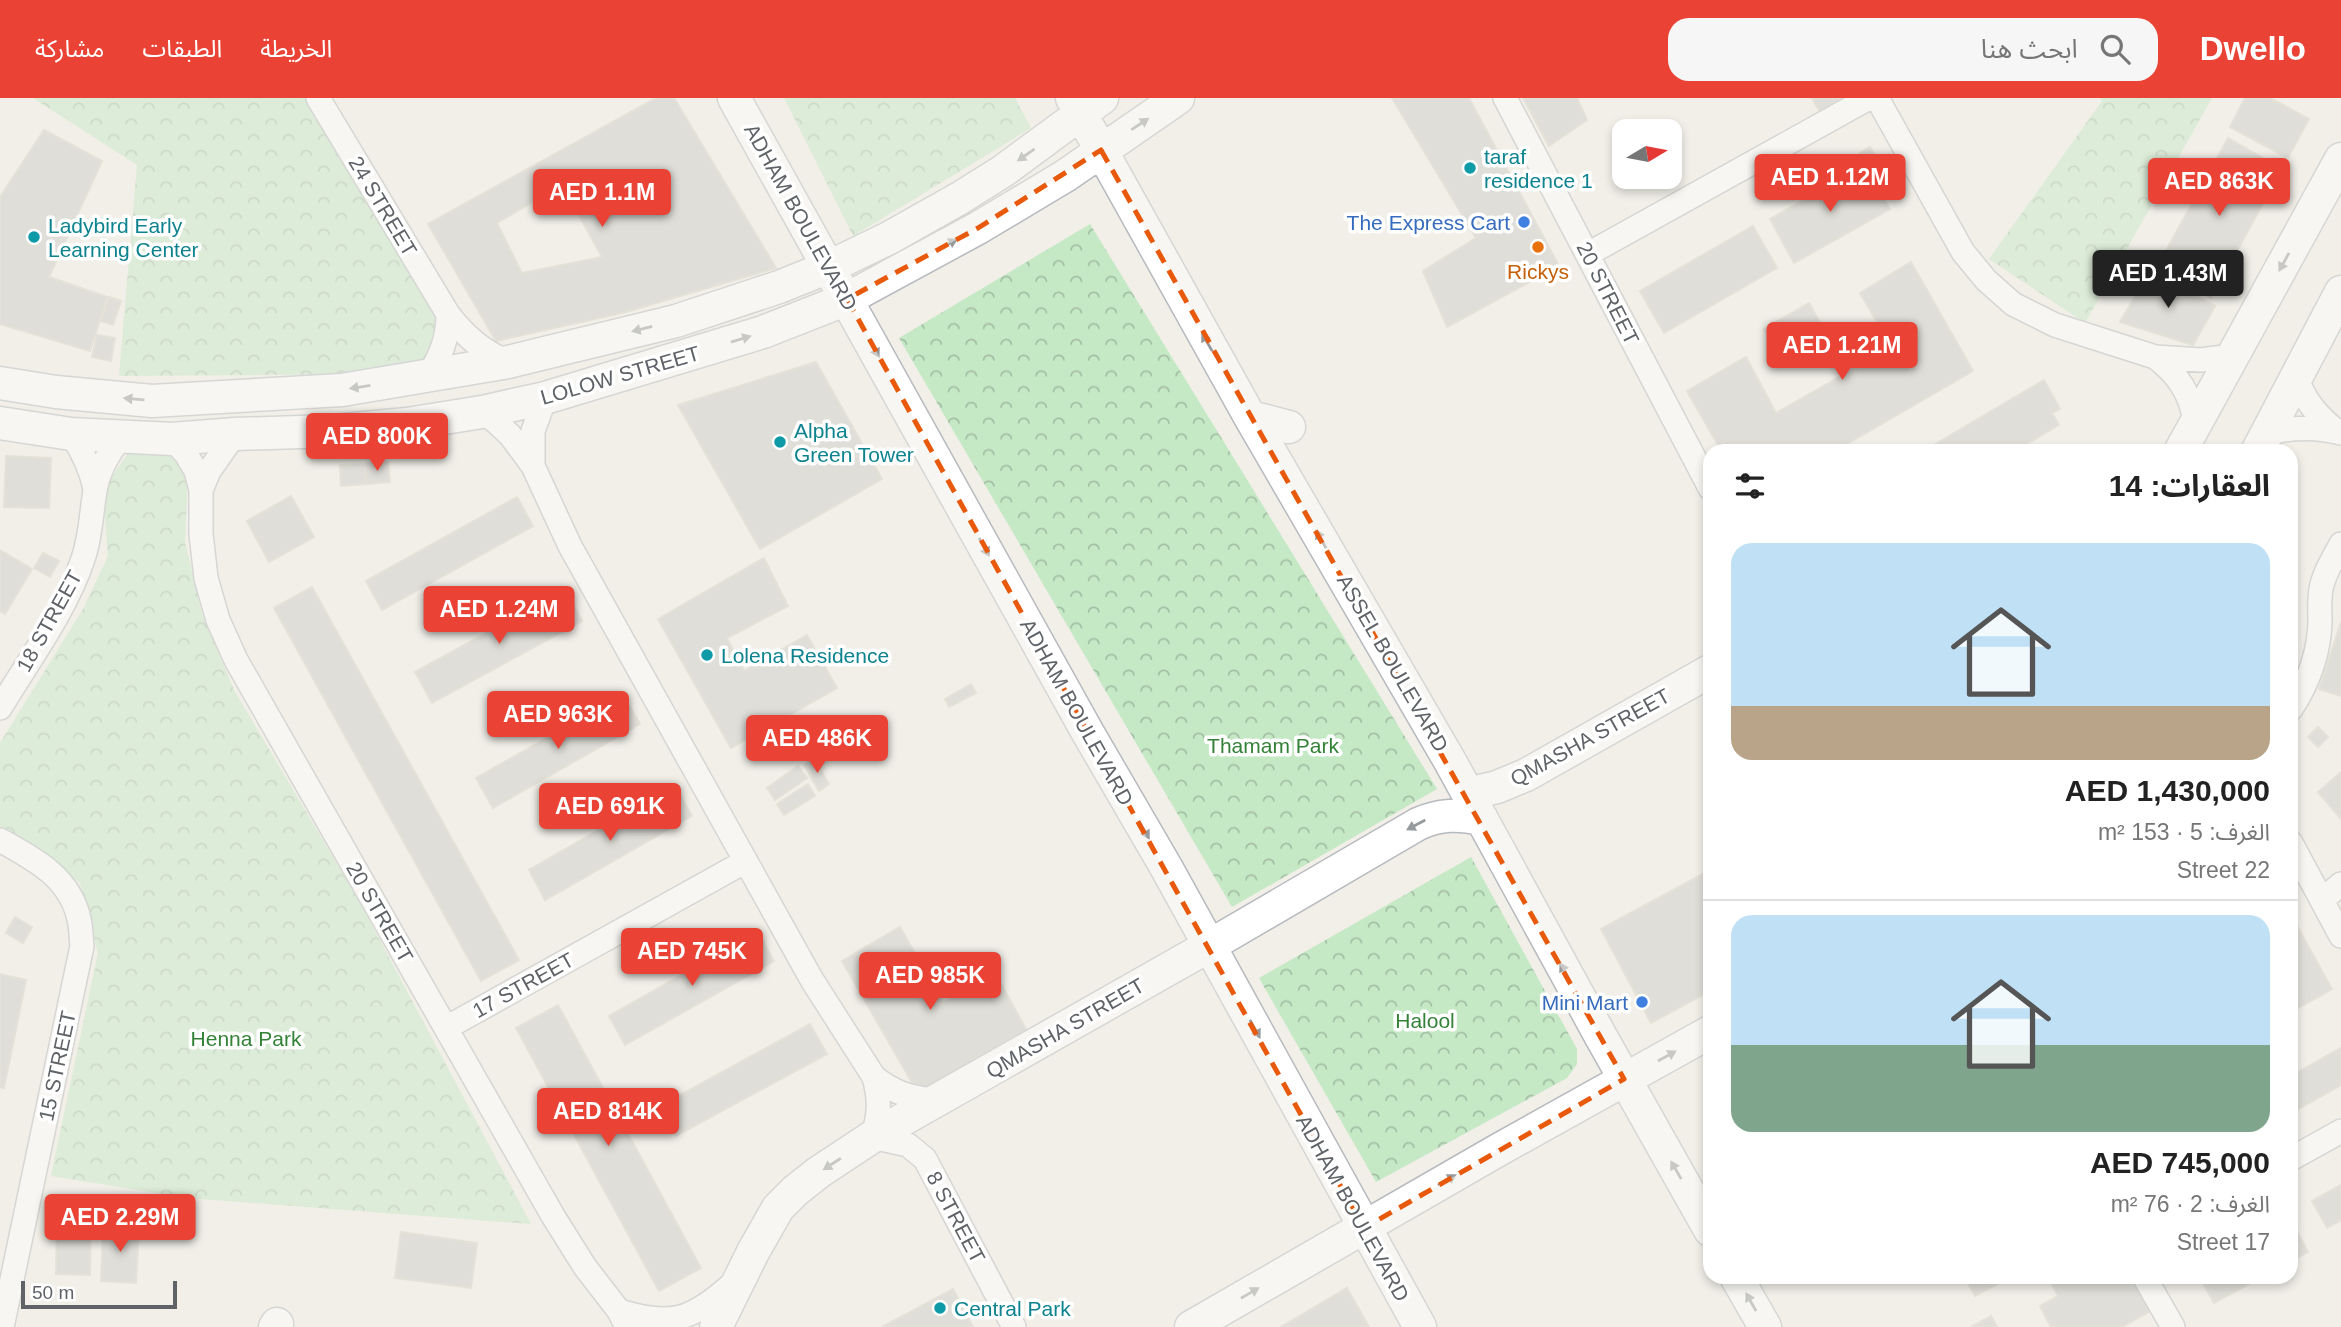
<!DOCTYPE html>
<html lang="ar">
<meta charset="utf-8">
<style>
:root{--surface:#fff;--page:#f6f6f6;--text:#222;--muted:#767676;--line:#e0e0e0;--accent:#ea4335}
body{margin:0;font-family:Arial,"Noto Sans Arabic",sans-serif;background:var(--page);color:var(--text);direction:rtl;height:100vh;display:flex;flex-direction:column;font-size:26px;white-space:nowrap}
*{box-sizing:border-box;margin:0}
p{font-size:23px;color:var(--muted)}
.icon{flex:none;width:38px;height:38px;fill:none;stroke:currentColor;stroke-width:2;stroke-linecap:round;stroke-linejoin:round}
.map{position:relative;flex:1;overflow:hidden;direction:ltr}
.sheet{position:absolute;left:1703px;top:346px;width:595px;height:840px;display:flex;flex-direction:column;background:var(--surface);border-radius:21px;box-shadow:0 4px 10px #0003;direction:rtl}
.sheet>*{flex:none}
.needle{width:46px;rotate:80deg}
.buttons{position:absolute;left:1612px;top:21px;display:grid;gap:14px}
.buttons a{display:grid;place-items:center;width:70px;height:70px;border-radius:14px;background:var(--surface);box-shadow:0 4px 10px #0003;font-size:35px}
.scale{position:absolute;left:21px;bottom:18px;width:156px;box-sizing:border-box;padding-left:7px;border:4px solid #5f6368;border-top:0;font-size:19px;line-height:24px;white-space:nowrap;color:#5f6368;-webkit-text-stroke:5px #fff;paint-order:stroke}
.price{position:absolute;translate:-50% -60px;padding:0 16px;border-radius:7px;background:var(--accent);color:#fff;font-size:23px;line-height:46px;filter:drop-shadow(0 2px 4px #0008)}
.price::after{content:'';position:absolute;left:50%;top:42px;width:21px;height:16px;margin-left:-10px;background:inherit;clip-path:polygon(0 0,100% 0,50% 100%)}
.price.active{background:#222;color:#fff}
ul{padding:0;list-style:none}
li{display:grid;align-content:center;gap:14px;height:371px;padding:0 28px}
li+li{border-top:2px solid var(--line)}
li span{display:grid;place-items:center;height:217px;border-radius:21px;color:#555}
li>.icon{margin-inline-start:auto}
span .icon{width:126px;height:126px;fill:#fffc;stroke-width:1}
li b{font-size:30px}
h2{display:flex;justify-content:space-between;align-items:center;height:84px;padding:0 28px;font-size:30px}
header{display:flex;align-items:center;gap:42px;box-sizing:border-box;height:98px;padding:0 35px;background:var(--accent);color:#fff}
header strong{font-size:33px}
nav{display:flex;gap:38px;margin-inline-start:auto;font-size:24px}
.search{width:490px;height:63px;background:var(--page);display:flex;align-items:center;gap:18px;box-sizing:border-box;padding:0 24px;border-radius:21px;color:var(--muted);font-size:26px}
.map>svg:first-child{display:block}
.forest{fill:url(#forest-crowns)}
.building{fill:#cccac5;stroke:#d6d1c6;stroke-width:2;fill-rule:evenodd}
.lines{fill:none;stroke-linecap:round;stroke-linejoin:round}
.street-casing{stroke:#b5b8bc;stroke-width:26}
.secondary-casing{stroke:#b6babf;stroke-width:35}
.street{stroke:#fff;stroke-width:23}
.secondary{stroke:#fff;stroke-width:32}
.oneway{fill:#979a9d}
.marked{fill:none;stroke:#e8590c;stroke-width:5;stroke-dasharray:14 9;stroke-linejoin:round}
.culture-dot{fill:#0f9aa8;stroke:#fff;stroke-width:2.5}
.shop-dot{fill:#3f7fe0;stroke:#fff;stroke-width:2.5}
.food-dot{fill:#e8710a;stroke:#fff;stroke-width:2.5}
.labels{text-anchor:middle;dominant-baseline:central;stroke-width:7;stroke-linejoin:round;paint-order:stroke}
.culture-label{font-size:21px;fill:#0d838f;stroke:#fff;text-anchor:start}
.street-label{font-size:21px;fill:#5f6368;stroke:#fff}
.shop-label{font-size:21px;fill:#366cbe;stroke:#fff;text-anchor:end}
.food-label{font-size:21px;fill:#c56008;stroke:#fff}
.park-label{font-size:21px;fill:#348238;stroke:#fff}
</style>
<header>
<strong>Dwello</strong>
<div class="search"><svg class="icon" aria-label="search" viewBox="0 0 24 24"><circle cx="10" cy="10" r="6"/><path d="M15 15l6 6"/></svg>ابحث هنا</div>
<nav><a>الخريطة</a><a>الطبقات</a><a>مشاركة</a></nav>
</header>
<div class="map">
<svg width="2341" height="1229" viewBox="0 0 2341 1229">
<defs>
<pattern id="forest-crowns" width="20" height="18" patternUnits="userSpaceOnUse" patternTransform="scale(1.75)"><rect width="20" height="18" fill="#c5e8c5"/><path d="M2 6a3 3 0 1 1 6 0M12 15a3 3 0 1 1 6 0" fill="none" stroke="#a3c0a4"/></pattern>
</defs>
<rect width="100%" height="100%" fill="#f1efe8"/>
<path class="forest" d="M 33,0 L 318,0 L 448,216 L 425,261 L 409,276 L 119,278 L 137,67 Z
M 784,0 L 1015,0 L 1031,30 L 853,138 Z
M 2100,0 L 2212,0 L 2085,225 L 1989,161 L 2102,3 Z
M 1090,126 L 1437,691 L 1232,809 L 899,240 Z
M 166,352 L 188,376 L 185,444 L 202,515 L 234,592 L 360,805 L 531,1126 L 188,1100 L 51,1078 L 98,855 L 80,785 L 37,752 L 0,733 L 0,645 L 83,511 L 108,458 L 103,392 L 128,355 Z
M 1471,759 L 1577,951 L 1577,966 L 1567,980 L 1376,1084 L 1259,880 Z"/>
<path class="building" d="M 656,0 L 674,0 L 776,170 L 622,215 L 496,243 L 428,126 ZM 562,87 L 602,159 L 522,175 L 497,125 Z
M 1392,0 L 1469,0 L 1559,168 L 1447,229 L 1423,173 L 1476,140 Z
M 1523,0 L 1577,0 L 1587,22 L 1549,48 Z
M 1812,0 L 1844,0 L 1820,14 Z
M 2245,0 L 2270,0 L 2309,21 L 2288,60 L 2230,29 Z
M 44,32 L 102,63 L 49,179 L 107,199 L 90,253 L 0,226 L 0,99 Z
M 2228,40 L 2282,71 L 2211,200 L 2157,169 Z
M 1870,49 L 1877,62 L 1867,68 L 1860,55 Z
M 1866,67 L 1890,111 L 1794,165 L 1770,121 Z
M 1753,128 L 1777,170 L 1664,235 L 1640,193 Z
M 1911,164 L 1973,273 L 1833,354 L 1722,354 L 1687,293 L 1746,259 L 1776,315 L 1892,249 L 1860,195 Z
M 2150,173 L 2215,208 L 2193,247 L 2120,224 Z
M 109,199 L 121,203 L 113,227 L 101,223 Z
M 1809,205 L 1827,237 L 1782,263 L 1764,231 Z
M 97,237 L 115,240 L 111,263 L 92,259 Z
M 816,264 L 882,381 L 760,451 L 678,307 Z
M 2044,282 L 2060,311 L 2052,315 L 2059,327 L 2013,354 L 1922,354 Z
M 6,358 L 51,360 L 49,410 L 4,409 Z
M 388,364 L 390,384 L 366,386 L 365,366 Z
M 365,366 L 366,386 L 341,388 L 340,367 Z
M 291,398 L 314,439 L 269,464 L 247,423 Z
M 517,399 L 533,428 L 382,512 L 366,483 Z
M 0,452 L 32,471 L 5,516 L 0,513 Z
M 43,455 L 59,463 L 50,479 L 34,470 Z
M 764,460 L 788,508 L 727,540 L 744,573 L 807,537 L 837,590 L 731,650 L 658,521 Z
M 312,489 L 519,862 L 481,883 L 274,510 Z
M 565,492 L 582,523 L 432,605 L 415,574 Z
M 2341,524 L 2341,598 L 2319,591 Z
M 971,586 L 976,595 L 949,609 L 945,601 Z
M 623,597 L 640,626 L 493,710 L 476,680 Z
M 2318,629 L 2328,639 L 2318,649 L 2308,639 Z
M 814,661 L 829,686 L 819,693 L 804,667 Z
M 798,668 L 807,680 L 775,702 L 767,690 Z
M 2341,674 L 2341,721 L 2318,694 Z
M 808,686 L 815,698 L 784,717 L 777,706 Z
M 675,688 L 692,718 L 545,802 L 529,772 Z
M 1710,772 L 1710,893 L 1651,925 L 1601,831 Z
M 2291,817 L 2332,891 L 2291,914 Z
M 15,819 L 32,829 L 23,845 L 6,835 Z
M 900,829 L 943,905 L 995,875 L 1027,933 L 918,995 L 842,863 Z
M 758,834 L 774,863 L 625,947 L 609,918 Z
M 0,876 L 26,882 L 4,990 L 0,989 Z
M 558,907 L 701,1170 L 659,1193 L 516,930 Z
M 810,926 L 827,956 L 676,1038 L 660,1008 Z
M 2341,950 L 2341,987 L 2291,1015 L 2291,978 Z
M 2341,1087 L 2341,1122 L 2327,1130 L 2312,1103 Z
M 57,1122 L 91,1122 L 90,1177 L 56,1176 Z
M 2291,1122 L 2308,1154 L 2291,1163 Z
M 103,1128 L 139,1129 L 136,1185 L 101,1183 Z
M 401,1134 L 477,1145 L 471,1190 L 395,1180 Z
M 1965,1180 L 2009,1180 L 1975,1198 Z
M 2056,1180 L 2135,1180 L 2152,1212 L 2122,1229 L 2051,1229 L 2040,1208 L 2058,1198 L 2050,1183 Z
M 2200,1180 L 2260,1180 L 2214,1205 Z
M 1347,1190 L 1369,1229 L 1281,1229 Z
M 953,1191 L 973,1229 L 882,1229 Z
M 1991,1218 L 1997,1229 L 1971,1229 Z"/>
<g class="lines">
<g class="street-casing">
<path id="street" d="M 318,0 L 448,216 C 465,238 482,253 508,264
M 1505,0 L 1710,390
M 1877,0 L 1963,154 L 1986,182 L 2013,206 L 2055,227 L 2155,259 L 2201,262 L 2232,258
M 1588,156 L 1869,0
M 2155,259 C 2178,276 2191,296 2195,324
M 428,278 C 441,258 448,240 448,216
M 2296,279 C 2305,303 2318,319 2339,335
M 482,314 L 496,324 L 510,337 L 533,368 L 570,448 L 812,882 L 874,979 C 880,1001 880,1018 872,1039 L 908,1047 L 925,1061 L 1014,1229
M 71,336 C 83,354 91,370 95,391
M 2265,336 C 2291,329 2315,328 2341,335
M 172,341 L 186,356 L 196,373 L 201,392 L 201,436 L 206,480 L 218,522 L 236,562 L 553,1118 L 585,1169 L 619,1213 L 627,1229
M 533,368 L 533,333 L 545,300
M 201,392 L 209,373 L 235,336
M 0,610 C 29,562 65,514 83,461 C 91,438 91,416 95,393 C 98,373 108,356 120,340
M 2291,611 C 2308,585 2319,555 2320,524 C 2320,513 2319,502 2321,491 C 2324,475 2333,461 2341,446
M 0,742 C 34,761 70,779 79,821 C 81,829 81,839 82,848 L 2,1229
M 2291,745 L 2341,838
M 2322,802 L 2341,786
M 446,930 L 746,763
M 874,979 C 894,995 913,1001 938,1002
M 2291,1061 L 2341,1033
M 2145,1180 L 2173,1229
M 619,1213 C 671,1229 692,1222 731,1187"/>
</g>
<g class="secondary-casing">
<path id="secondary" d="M 734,0 L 1088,635 L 1166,769 L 1420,1229
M 1072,0 L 1250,319 L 1451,665 L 1600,937 L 1710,1132
M 0,285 L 56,294 L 152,303 L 342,292 L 508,264 L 676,223 L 779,189 L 829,169 L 889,140 L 960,100 L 1003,73 L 1102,0
M 1250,319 L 1289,329
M 0,325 L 71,336 L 172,341 L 235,336 L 333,333 L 407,326 L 482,314 L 545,300 L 763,234 L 847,201 L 978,130 L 1065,78 L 1178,0
M 2180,354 L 2341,61
M 2257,354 L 2341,194
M 1468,696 L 1497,689 L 1526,677 L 1710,573
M 1737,1180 L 1765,1229
M 275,1229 L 277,1226
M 716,1229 L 753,1154 L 778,1110 L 795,1093 L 819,1074 L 872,1039 L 1209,848 L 1418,726 C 1440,716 1458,716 1482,721
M 1191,1229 L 1500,1051 L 1710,934"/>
</g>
<use href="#street" class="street"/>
<use href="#secondary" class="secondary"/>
</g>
<defs><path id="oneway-solid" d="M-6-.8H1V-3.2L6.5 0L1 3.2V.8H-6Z" transform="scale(1.75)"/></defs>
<g class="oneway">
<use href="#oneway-solid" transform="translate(1140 26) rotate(-34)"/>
<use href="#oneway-solid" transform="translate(1026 57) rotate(145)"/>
<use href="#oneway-solid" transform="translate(948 146) rotate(-28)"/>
<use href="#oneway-solid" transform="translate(2284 164) rotate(119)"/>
<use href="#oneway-solid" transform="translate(642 231) rotate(166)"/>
<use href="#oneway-solid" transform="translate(741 241) rotate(-17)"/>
<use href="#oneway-solid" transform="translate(1207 244) rotate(-120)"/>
<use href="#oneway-solid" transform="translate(874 250) rotate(61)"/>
<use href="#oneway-solid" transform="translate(360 289) rotate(171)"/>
<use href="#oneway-solid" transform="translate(134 301) rotate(-175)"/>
<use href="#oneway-solid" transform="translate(1321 441) rotate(-120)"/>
<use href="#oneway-solid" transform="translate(984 449) rotate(61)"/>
<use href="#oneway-solid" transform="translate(1416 727) rotate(152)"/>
<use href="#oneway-solid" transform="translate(1144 732) rotate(60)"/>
<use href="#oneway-solid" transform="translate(1565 874) rotate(-119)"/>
<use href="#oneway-solid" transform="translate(1255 931) rotate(61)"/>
<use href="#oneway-solid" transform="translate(1667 958) rotate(-29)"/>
<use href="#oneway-solid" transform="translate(832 1066) rotate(147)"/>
<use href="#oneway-solid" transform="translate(1676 1072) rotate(-120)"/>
<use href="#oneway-solid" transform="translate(1447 1082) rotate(-30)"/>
<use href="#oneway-solid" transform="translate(1250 1195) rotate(-30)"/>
<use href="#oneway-solid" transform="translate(1751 1204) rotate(-119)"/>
</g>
<path d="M0 0H2341V1229H0ZM 1101,52 L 1624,981 L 1364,1130 L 847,201 L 978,130 Z" fill="#f1efe8" fill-opacity=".55" fill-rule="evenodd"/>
<path class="marked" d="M 1101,52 L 1624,981 L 1364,1130 L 847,201 L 978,130 Z"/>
<g class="culture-dot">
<circle cx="1470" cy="70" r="7"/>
<circle cx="34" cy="139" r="7"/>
<circle cx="780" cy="344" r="7"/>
<circle cx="707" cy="557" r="7"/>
<circle cx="940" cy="1210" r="7"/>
</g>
<g class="shop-dot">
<circle cx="1524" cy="124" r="7"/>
<circle cx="1642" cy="904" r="7"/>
</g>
<circle class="food-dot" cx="1538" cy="149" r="7"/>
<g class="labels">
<g class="culture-label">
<text x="1484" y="58">taraf<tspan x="1484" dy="24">residence 1</tspan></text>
<text x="48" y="127">Ladybird Early<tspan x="48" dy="24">Learning Center</tspan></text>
<text x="794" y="332">Alpha<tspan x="794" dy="24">Green Tower</tspan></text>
<text x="721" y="557">Lolena Residence</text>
<text x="954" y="1210">Central Park</text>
</g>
<g class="street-label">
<text transform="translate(383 108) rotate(59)">24 STREET</text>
<text transform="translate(801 119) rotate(61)">ADHAM BOULEVARD</text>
<text transform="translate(1608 195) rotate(63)">20 STREET</text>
<text transform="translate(620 277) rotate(-16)">LOLOW STREET</text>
<text transform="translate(49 523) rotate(-61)">18 STREET</text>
<text transform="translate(1393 565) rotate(60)">ASSEL BOULEVARD</text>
<text transform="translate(1077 614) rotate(61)">ADHAM BOULEVARD</text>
<text transform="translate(1590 639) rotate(-29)">QMASHA STREET</text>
<text transform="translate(380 814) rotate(60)">20 STREET</text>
<text transform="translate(523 887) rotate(-29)">17 STREET</text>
<text transform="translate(1065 930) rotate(-30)">QMASHA STREET</text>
<text transform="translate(57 968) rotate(-78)">15 STREET</text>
<text transform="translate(1353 1110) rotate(61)">ADHAM BOULEVARD</text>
<text transform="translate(956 1119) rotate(62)">8 STREET</text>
</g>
<g class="shop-label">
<text x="1510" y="124">The Express Cart</text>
<text x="1628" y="904">Mini Mart</text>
</g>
<g class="food-label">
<text x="1538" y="173">Rickys</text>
</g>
<g class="park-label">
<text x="1273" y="647">Thamam Park</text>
<text x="1425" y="922">Halool</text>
<text x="246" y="940">Henna Park</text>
</g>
</g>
</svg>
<div class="buttons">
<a><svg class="needle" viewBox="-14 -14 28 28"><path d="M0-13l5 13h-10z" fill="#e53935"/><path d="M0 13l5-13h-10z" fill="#767676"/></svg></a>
</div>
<div class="scale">50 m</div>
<b class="price" style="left:1830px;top:116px">AED 1.12M</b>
<b class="price" style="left:2219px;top:120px">AED 863K</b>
<b class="price" style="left:602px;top:131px">AED 1.1M</b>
<b class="price active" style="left:2168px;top:212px">AED 1.43M</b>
<b class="price" style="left:1842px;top:284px">AED 1.21M</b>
<b class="price" style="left:377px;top:375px">AED 800K</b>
<b class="price" style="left:499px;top:548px">AED 1.24M</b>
<b class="price" style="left:558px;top:653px">AED 963K</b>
<b class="price" style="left:817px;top:677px">AED 486K</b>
<b class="price" style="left:610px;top:745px">AED 691K</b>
<b class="price" style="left:692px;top:890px">AED 745K</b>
<b class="price" style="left:930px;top:914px">AED 985K</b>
<b class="price" style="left:608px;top:1050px">AED 814K</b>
<b class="price" style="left:120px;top:1156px">AED 2.29M</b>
<section class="sheet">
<h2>العقارات: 14<svg class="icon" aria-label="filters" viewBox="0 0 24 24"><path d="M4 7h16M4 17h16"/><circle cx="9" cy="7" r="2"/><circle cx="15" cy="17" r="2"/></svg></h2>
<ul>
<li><span style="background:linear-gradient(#bfe0f5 75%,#b9a48a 0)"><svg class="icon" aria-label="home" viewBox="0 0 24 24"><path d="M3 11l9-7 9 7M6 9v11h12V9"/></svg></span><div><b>AED 1,430,000</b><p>الغرف: 5 · 153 m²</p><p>22 Street</p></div></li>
<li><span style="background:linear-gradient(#bfe0f5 60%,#7fa58c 0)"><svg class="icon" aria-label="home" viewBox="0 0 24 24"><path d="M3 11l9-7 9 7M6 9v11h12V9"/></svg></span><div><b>AED 745,000</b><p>الغرف: 2 · 76 m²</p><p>17 Street</p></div></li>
</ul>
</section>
</div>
